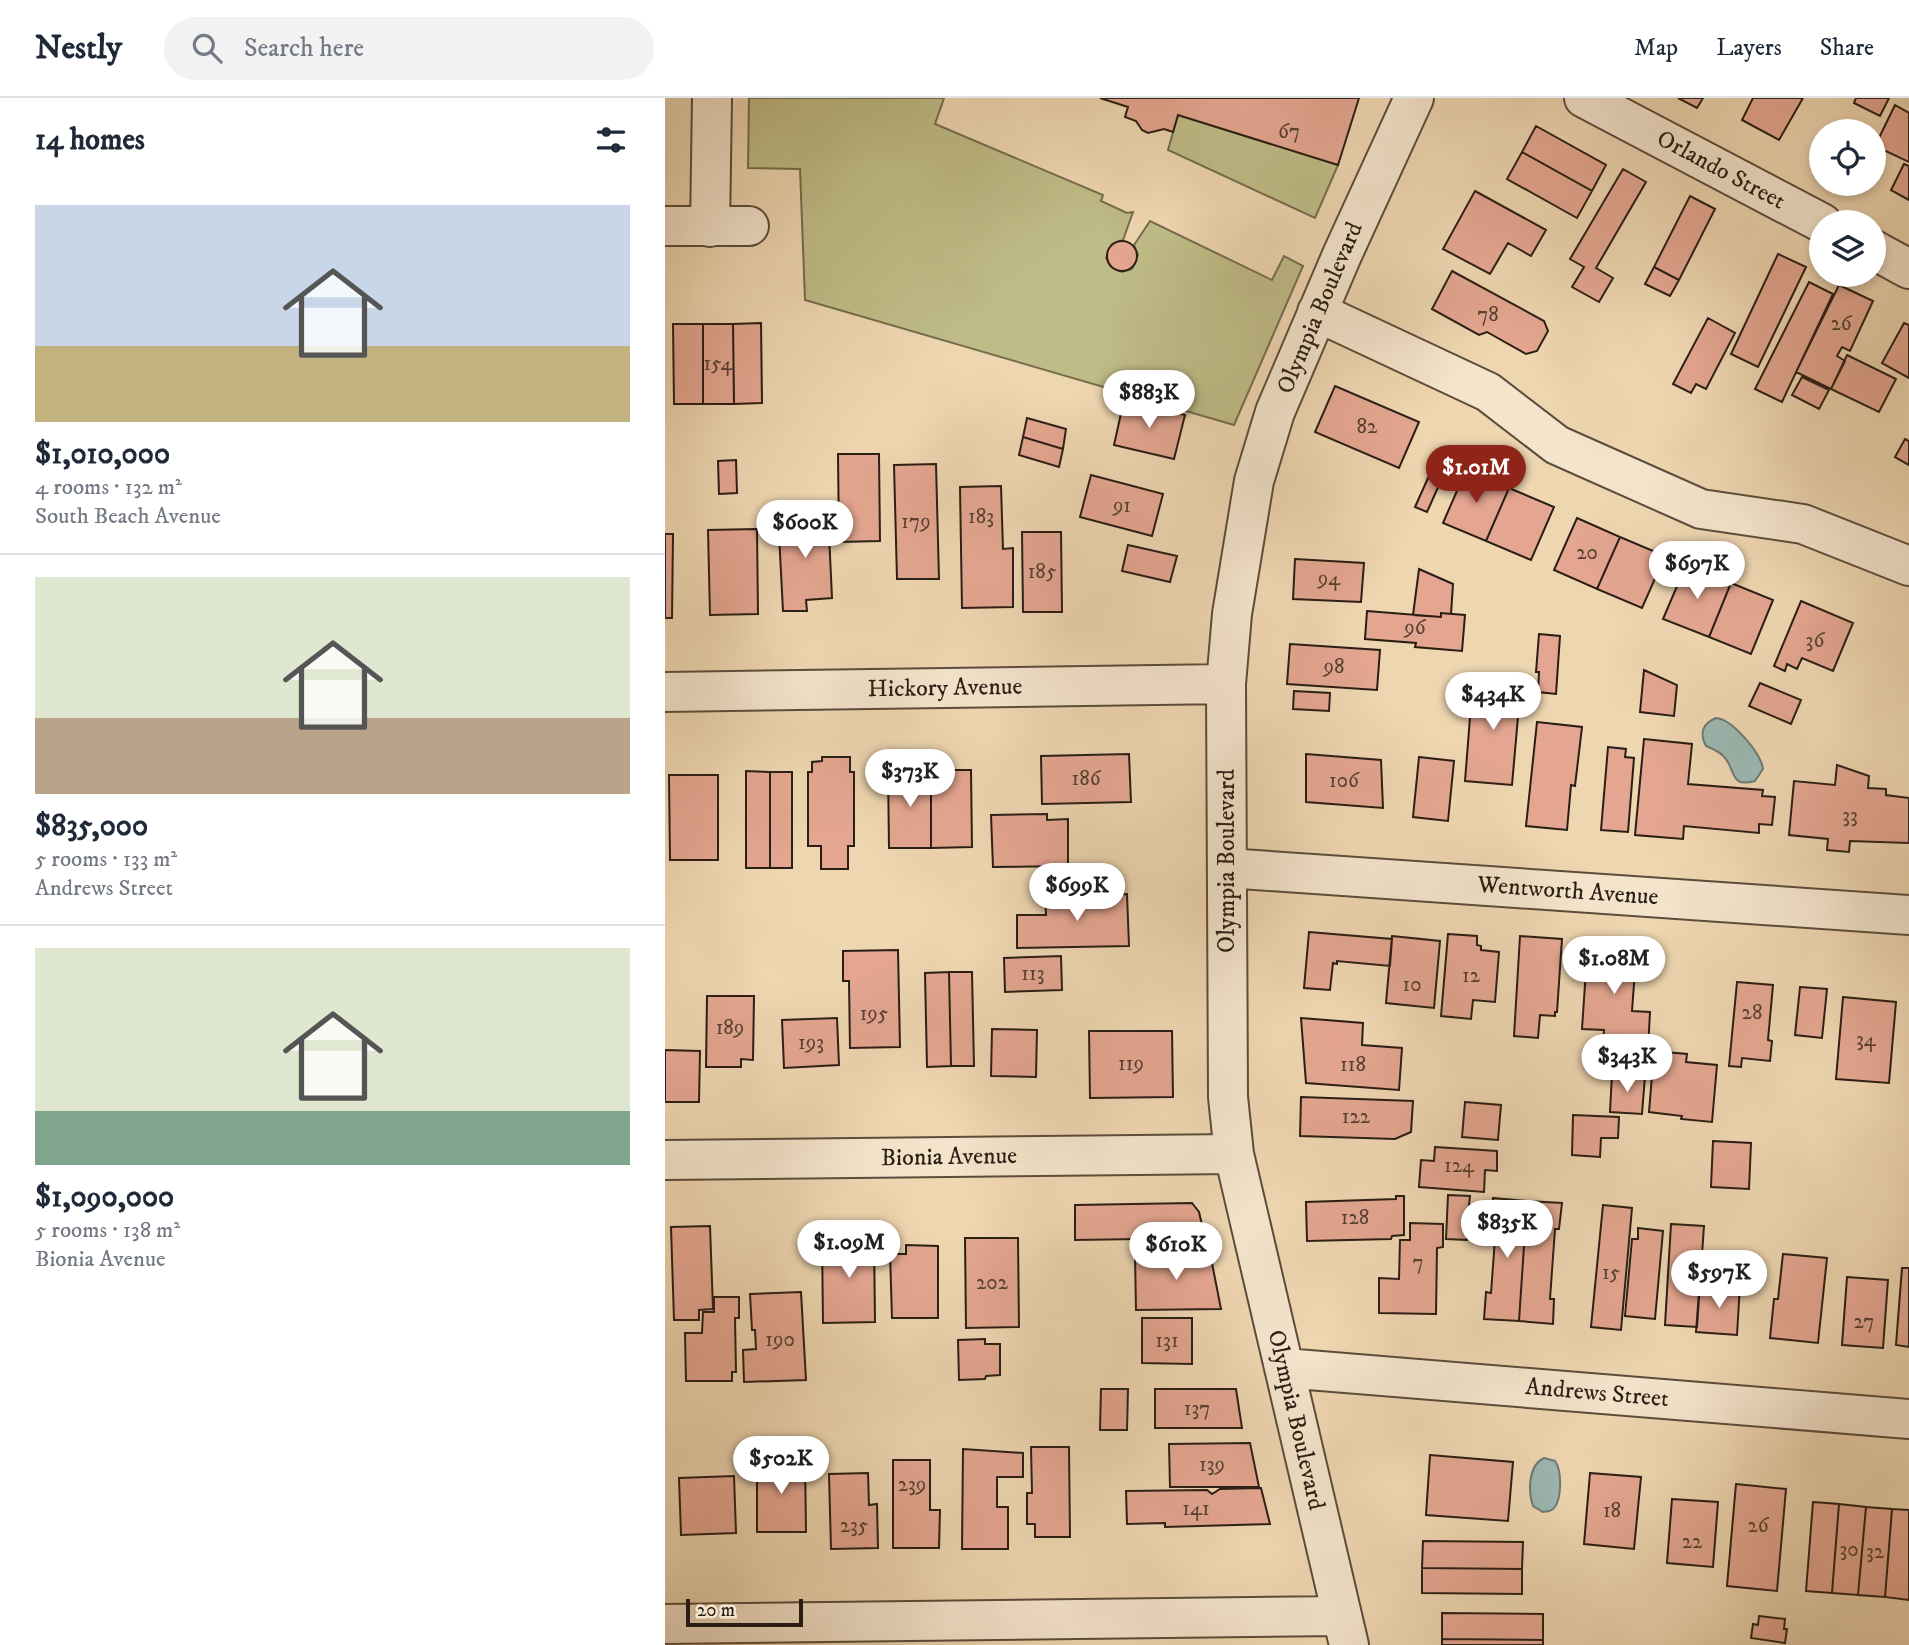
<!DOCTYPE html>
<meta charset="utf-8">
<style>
:root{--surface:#fff;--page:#f2f2f3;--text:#1f2937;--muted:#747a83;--line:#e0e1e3;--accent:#8f2418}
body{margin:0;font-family:"IM FELL DW Pica",serif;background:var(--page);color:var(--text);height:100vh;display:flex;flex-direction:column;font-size:26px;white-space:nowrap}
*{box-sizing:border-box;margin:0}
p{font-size:23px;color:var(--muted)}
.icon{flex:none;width:38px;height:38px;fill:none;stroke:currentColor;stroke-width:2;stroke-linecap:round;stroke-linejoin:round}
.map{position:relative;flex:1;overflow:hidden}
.details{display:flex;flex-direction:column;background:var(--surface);width:665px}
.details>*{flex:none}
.buttons{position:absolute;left:1144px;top:21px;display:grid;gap:14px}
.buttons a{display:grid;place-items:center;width:77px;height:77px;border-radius:50%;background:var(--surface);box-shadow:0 4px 10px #0003;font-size:35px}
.scale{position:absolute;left:21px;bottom:18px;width:117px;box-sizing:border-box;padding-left:7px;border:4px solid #2a1e14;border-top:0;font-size:19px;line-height:24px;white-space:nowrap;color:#2a1e14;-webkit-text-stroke:5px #f4e4cc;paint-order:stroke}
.price{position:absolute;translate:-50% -60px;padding:0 16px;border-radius:24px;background:#fff;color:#222;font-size:23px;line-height:46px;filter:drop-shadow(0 2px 4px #0008)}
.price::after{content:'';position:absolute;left:50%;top:42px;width:21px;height:16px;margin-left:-10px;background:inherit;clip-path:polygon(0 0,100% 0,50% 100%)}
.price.on{background:var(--accent);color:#fff}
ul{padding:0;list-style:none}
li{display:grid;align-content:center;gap:14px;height:371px;padding:0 35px}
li+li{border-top:2px solid var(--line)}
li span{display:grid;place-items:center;height:217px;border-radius:0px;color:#555}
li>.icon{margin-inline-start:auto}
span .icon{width:126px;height:126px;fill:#fffc;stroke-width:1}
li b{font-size:30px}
h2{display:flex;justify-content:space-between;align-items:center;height:84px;padding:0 35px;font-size:30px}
header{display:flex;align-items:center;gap:42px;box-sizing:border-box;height:98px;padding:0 35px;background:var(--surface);border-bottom:2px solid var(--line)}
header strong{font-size:33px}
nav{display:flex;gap:38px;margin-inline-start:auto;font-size:24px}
.search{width:490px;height:63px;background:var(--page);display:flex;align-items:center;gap:18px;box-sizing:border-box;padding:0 24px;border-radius:38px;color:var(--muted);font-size:26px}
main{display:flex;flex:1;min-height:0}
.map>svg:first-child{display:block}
.green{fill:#bfbc87;stroke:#746d4e;stroke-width:2}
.water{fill:#9bb8b2;stroke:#6e7a73;stroke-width:2}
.building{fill:#e4a691;stroke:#2a1e14;stroke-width:2}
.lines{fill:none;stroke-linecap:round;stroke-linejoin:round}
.street-casing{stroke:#5b4c3b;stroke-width:42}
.street{stroke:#f4e4cc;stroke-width:38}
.labels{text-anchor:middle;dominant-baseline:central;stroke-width:6;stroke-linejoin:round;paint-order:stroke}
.number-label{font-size:21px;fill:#584033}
.street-label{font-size:24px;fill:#2a1e14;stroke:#f4e4cc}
</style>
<header>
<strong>Nestly</strong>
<div class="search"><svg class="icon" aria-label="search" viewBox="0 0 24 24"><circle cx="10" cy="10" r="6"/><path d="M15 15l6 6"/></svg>Search here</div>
<nav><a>Map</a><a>Layers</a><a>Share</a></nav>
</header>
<main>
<section class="details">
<h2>14 homes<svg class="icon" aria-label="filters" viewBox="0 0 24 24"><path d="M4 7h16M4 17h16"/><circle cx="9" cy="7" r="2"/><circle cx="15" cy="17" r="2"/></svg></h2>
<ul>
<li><span style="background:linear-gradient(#c9d6e8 65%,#c2b280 0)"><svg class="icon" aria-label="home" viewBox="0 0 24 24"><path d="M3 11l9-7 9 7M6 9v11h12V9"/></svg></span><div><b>$1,010,000</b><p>4 rooms · 132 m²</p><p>South Beach Avenue</p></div></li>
<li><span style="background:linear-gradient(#dfe7d0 65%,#b9a48a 0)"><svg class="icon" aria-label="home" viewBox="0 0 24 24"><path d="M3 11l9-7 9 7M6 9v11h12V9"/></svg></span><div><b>$835,000</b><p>5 rooms · 133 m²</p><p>Andrews Street</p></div></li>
<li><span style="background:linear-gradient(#dfe7d0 75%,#7fa58c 0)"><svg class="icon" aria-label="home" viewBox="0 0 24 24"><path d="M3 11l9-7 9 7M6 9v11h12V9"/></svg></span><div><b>$1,090,000</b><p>5 rooms · 138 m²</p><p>Bionia Avenue</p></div></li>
</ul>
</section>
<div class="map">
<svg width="1244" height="1547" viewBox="0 0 1244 1547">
<rect width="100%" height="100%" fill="#eed6b1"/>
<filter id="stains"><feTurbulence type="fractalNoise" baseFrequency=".00286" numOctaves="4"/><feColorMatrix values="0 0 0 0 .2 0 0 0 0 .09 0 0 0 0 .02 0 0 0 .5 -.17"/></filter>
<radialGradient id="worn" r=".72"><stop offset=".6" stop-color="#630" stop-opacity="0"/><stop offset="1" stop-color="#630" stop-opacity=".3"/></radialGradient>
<path class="green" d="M 84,0 L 279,0 L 270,26 L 438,97 L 436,103 L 462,115 L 468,114 L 458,142 L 447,146 L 441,160 L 446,169 L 457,174 L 467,171 L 473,157 L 469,147 L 485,123 L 607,182 L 619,158 L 638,168 L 569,327 L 140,202 L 135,71 L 83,70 Z
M 513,17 L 673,67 L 650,120 L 503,52 Z"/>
<path class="water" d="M 1051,620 C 1067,621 1096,655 1098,671 L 1090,683 C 1065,690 1071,673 1060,660 C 1056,654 1048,651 1041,648 C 1034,635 1038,625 1051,620 Z
M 879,1360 L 890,1363 C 897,1372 897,1401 889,1410 C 886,1414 883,1413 878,1414 L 868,1408 C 863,1394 863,1367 879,1360 Z"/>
<path class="building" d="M 435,0 L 694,0 L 673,67 L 513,17 L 508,34 L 499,31 L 483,35 L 477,32 L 471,23 L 460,19 L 463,9 Z
M 1013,0 L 1038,0 L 1032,10 Z
M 1088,0 L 1138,0 L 1114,42 L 1077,22 Z
M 1191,0 L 1224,0 L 1215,18 L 1189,5 Z
M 1230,7 L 1244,15 L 1244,64 L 1210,48 Z
M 871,28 L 941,67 L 927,93 L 857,54 Z
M 857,54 L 927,93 L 912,120 L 842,81 Z
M 1239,66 L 1244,68 L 1244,102 L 1226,92 Z
M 958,71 L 981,84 L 931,170 L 948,180 L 934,204 L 907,189 L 919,169 L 905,161 Z
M 810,93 L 881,132 L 866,158 L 843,145 L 825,176 L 778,151 Z
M 1025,98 L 1050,111 L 1014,182 L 989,169 Z
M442 158a15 15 0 1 1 30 0a15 15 0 1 1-30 0Z
M 1113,156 L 1141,169 L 1093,269 L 1066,256 Z
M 989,169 L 1014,182 L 1005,198 L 980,186 Z
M 787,173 L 879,223 L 883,233 L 872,253 L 861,256 L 822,234 L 814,237 L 767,211 Z
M 1144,184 L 1168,196 L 1117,304 L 1090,291 Z
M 1174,187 L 1208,203 L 1185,253 L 1177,249 L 1172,258 L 1180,263 L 1166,291 L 1131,274 Z
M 1043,220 L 1070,235 L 1041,291 L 1031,286 L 1026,295 L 1008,286 Z
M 96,225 L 97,305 L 69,306 L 68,226 Z
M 1239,225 L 1244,227 L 1244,280 L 1217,265 Z
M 8,226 L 38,226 L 38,306 L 9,306 Z
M 38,226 L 68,226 L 69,306 L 38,306 Z
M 1182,257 L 1231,281 L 1214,314 L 1166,291 Z
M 1137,279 L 1164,292 L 1154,311 L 1127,297 Z
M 670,288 L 754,324 L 734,370 L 650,334 Z
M 459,302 L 520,317 L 509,361 L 449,347 Z
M 362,320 L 401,331 L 398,351 L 358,339 Z
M 358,339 L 398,351 L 394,369 L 354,357 Z
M 1240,341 L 1244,343 L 1244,367 L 1230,359 Z
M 173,356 L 214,356 L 215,443 L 174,444 Z
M 71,362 L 72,395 L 54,396 L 53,363 Z
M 271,366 L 274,481 L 232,481 L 229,367 Z
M 767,371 L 779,376 L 762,414 L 750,409 Z
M 801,372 L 844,390 L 821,443 L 778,425 Z
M 426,377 L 498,396 L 487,438 L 415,419 Z
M 336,388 L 338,451 L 348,450 L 348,509 L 297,510 L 295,389 Z
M 844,390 L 889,409 L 866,462 L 821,443 Z
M 163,415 L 167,500 L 141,502 L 142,513 L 118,513 L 113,417 Z
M 912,420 L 955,439 L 932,491 L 889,472 Z
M 92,431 L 93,516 L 45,517 L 43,432 Z
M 357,434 L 396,434 L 397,514 L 358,514 Z
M 0,436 L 8,436 L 7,520 L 0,520 Z
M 955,439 L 1000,458 L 977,510 L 932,491 Z
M 463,447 L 512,458 L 505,484 L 457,473 Z
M 630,461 L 699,465 L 696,504 L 628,501 Z
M 1021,467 L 1066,485 L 1044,539 L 998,521 Z
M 754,471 L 788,486 L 786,516 L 776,515 L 776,519 L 748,517 Z
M 1066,485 L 1108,502 L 1086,556 L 1044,539 Z
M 1136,503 L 1188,525 L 1168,573 L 1137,560 L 1132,571 L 1122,566 L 1120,573 L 1109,568 Z
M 702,513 L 776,519 L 776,515 L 800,517 L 797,553 L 750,549 L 751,545 L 700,541 Z
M 874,536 L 895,538 L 891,596 L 873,594 L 874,574 L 871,574 Z
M 625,546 L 715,552 L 712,592 L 622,586 Z
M 979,572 L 1012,587 L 1009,618 L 975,614 Z
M 808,581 L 856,585 L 847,687 L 800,683 Z
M 1095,585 L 1136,602 L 1126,626 L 1084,608 Z
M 629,593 L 665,595 L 664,613 L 628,611 Z
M 872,624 L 917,629 L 910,688 L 906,687 L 902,732 L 861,728 Z
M 979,641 L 1027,646 L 1023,686 L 1098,692 L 1097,698 L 1110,699 L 1107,727 L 1094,726 L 1094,735 L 1019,728 L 1018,741 L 970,737 Z
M 943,649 L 961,651 L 960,659 L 969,660 L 963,734 L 936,732 Z
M 464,656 L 466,704 L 377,706 L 376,658 Z
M 641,656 L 716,662 L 718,710 L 641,704 Z
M 157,659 L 185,659 L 185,674 L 189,674 L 189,748 L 183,748 L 183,771 L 156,771 L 156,748 L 143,748 L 143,674 L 147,674 L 147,664 L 157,663 Z
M 754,659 L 789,663 L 783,723 L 748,719 Z
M 1172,667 L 1204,678 L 1203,690 L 1221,691 L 1221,697 L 1244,700 L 1244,745 L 1185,743 L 1184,754 L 1162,752 L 1163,741 L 1124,737 L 1129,683 L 1170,687 Z
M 223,672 L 266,672 L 266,750 L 224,750 Z
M 266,672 L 306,672 L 307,749 L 266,750 Z
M 81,673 L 105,674 L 105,770 L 81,770 Z
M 105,674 L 127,674 L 127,770 L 105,770 Z
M 4,677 L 53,677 L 53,762 L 5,762 Z
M 382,716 L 382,722 L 403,721 L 403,768 L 328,769 L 326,717 Z
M 462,796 L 464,848 L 352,850 L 352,817 L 381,817 L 380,798 Z
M 644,834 L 727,841 L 725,868 L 672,863 L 672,866 L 668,865 L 665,892 L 639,890 Z
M 783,836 L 812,838 L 812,847 L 816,848 L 816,852 L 834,854 L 830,904 L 808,902 L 806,921 L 776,918 Z
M 727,838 L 775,843 L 769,910 L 721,905 Z
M 855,838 L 897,841 L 892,914 L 890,914 L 890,918 L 875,917 L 873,940 L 849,938 Z
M 923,842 L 972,845 L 967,913 L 985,914 L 983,951 L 938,949 L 939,932 L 917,931 Z
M 233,852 L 235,949 L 185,950 L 184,883 L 178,883 L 178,853 Z
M 396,858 L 397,892 L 340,894 L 339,860 Z
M 284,874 L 286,968 L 262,969 L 260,875 Z
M 284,874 L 307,874 L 309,968 L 286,968 Z
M 1072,884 L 1108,887 L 1103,942 L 1107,943 L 1105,963 L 1077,960 L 1076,969 L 1064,968 Z
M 1135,889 L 1162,891 L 1157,940 L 1130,937 Z
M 42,898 L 89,898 L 88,962 L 76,961 L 76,969 L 41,969 Z
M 1178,899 L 1231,904 L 1224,985 L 1171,981 Z
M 172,920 L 174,967 L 119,970 L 117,922 Z
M 636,920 L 698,925 L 697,947 L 737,950 L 734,992 L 641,985 Z
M 327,931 L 372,932 L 371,979 L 326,978 Z
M 424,933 L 507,933 L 508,999 L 425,1000 Z
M 0,952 L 35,953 L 34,1004 L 0,1004 Z
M 989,953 L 1022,956 L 1021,964 L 1052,967 L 1047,1024 L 1016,1021 L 1017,1018 L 984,1014 Z
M 947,976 L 980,978 L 977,1016 L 945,1014 Z
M 636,999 L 748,1003 L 746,1034 L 730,1041 L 635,1038 Z
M 800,1004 L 836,1007 L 833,1042 L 797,1039 Z
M 908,1017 L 954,1019 L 953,1040 L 936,1040 L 935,1059 L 907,1057 Z
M 1048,1043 L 1086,1045 L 1084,1091 L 1046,1089 Z
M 770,1049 L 832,1053 L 832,1073 L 820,1072 L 819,1094 L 754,1089 L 756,1062 L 769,1063 Z
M 783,1097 L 805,1098 L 804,1107 L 823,1108 L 822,1135 L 803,1135 L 802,1142 L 781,1141 Z
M 731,1098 L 739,1098 L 739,1137 L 727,1138 L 726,1141 L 642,1143 L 641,1104 L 731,1101 Z
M 828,1100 L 862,1103 L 854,1223 L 819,1221 L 821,1194 L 826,1195 L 831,1127 L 827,1127 Z
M 862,1103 L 897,1105 L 894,1131 L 890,1131 L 885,1201 L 889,1201 L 888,1226 L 854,1223 Z
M 527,1105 L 534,1114 L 540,1140 L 410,1142 L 410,1107 Z
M 938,1107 L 967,1110 L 956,1232 L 926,1229 Z
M 745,1125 L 778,1126 L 778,1149 L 772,1150 L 771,1216 L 714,1215 L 714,1180 L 734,1181 L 735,1142 L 745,1142 Z
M 1006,1126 L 1039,1128 L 1032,1229 L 1000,1227 Z
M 45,1128 L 48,1211 L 34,1212 L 34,1222 L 9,1222 L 6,1129 Z
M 973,1130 L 998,1133 L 990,1221 L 960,1218 L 967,1141 L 973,1141 Z
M 209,1139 L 210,1224 L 158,1225 L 157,1140 Z
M 300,1140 L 353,1140 L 354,1229 L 301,1230 Z
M 241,1147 L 273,1148 L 273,1220 L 227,1220 L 225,1156 L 241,1156 Z
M 545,1155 L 556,1211 L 471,1212 L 470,1157 Z
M 1118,1156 L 1162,1160 L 1153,1245 L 1105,1240 L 1109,1201 L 1113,1201 Z
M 1237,1170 L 1244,1170 L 1244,1249 L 1231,1247 Z
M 1182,1179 L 1223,1182 L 1218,1250 L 1177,1247 Z
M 1051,1185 L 1075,1187 L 1072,1237 L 1031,1234 L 1034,1194 L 1051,1196 Z
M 136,1194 L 141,1282 L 79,1284 L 78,1252 L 91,1251 L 90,1232 L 87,1232 L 85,1196 Z
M 49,1199 L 74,1199 L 74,1220 L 70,1220 L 71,1274 L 67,1274 L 67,1283 L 21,1283 L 20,1235 L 37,1235 L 38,1214 L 49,1214 Z
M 477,1220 L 527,1220 L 527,1266 L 477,1265 Z
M 320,1241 L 320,1246 L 335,1246 L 335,1277 L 321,1278 L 320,1281 L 294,1282 L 293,1242 Z
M 436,1291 L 463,1291 L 462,1332 L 435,1332 Z
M 490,1291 L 571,1291 L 577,1330 L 490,1330 Z
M 585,1345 L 594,1389 L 505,1389 L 504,1346 Z
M 366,1349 L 404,1349 L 405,1439 L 370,1439 L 370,1426 L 362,1426 L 362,1395 L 367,1395 Z
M 298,1351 L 358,1355 L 358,1379 L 332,1379 L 332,1409 L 343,1409 L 343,1451 L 297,1451 Z
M 765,1357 L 848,1364 L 843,1423 L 761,1417 Z
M 92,1361 L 140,1361 L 141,1434 L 92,1434 Z
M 228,1362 L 265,1362 L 265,1412 L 275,1412 L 274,1450 L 228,1450 Z
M 203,1375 L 204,1407 L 212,1406 L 213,1450 L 166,1451 L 164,1376 Z
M 925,1375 L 976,1379 L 969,1451 L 919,1446 Z
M 69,1378 L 71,1435 L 16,1437 L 14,1380 Z
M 1071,1386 L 1121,1391 L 1112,1493 L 1062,1488 Z
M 596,1390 L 605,1426 L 500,1429 L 500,1425 L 462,1426 L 461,1393 L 542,1392 L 547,1396 L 555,1391 Z
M 1007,1401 L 1053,1404 L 1048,1469 L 1002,1465 Z
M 1148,1404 L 1174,1406 L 1167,1495 L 1141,1493 Z
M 1174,1406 L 1201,1409 L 1193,1497 L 1167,1495 Z
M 1201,1409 L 1227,1411 L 1220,1499 L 1193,1497 Z
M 1227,1411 L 1244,1412 L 1244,1502 L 1220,1499 Z
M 758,1443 L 858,1444 L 857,1471 L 757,1470 Z
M 757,1470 L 857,1471 L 857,1496 L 757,1495 Z
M 777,1515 L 878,1516 L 878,1542 L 777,1541 Z
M 1094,1518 L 1120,1521 L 1119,1531 L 1122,1531 L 1120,1545 L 1086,1540 L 1088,1526 L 1093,1527 Z
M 777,1541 L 878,1542 L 878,1547 L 777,1547 Z"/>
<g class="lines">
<g class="street-casing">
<path id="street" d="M 919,0 L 1157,125
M 0,128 L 84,128
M 45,129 L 47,0
M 1209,152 L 1244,171
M 652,214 L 823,294 L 892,347 L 1036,411 L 1138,426 L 1244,468
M 0,594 L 561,586
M 562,770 L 1244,817
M 0,1062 L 569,1056
M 619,1270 L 1244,1321
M 0,1526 L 677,1518
M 684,1547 L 569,1056 L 563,999 L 561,586 L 567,516 L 589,383 L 610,314 L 677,157 L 749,0"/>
</g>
<use href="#street" class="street"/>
</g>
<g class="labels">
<g class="number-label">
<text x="624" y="34">67</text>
<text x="823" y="217">78</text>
<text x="1176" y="226">26</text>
<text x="53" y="266">154</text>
<text x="702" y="329">82</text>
<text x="457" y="408">91</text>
<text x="316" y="419">183</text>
<text x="251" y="424">179</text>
<text x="922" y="455">20</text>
<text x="377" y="474">185</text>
<text x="664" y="481">94</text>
<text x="750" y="530">96</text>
<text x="1150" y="543">36</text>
<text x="669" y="569">98</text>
<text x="421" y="681">186</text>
<text x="679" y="683">106</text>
<text x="1185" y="718">33</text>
<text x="368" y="876">113</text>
<text x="806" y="878">12</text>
<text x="747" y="887">10</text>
<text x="1087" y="915">28</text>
<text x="209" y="916">195</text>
<text x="65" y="930">189</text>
<text x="1201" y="942">34</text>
<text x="146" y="945">193</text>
<text x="466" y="966">119</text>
<text x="688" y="967">118</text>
<text x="691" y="1019">122</text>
<text x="794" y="1068">124</text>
<text x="690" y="1120">128</text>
<text x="753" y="1165">7</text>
<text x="946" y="1175">15</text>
<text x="327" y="1185">202</text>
<text x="1199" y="1224">27</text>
<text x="115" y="1242">190</text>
<text x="502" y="1243">131</text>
<text x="532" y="1311">137</text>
<text x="547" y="1367">139</text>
<text x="247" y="1387">239</text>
<text x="531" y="1411">141</text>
<text x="947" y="1413">18</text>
<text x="189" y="1428">235</text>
<text x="1093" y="1428">26</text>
<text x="1027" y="1444">22</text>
<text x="1184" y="1452">30</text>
<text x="1210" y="1454">32</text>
</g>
<g class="street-label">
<text transform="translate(1056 72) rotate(28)">Orlando Street</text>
<text transform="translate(655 210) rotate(-67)">Olympia Boulevard</text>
<text transform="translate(280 590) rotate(-1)">Hickory Avenue</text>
<text transform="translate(562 763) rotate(-90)">Olympia Boulevard</text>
<text transform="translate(903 793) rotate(4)">Wentworth Avenue</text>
<text transform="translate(284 1059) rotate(-1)">Bionia Avenue</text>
<text transform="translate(932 1295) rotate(5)">Andrews Street</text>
<text transform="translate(631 1322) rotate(77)">Olympia Boulevard</text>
</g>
</g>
<rect width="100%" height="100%" filter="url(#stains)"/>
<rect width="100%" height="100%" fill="url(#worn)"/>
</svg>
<div class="buttons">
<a><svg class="icon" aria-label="locate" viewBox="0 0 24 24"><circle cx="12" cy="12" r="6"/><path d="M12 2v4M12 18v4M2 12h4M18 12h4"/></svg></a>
<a><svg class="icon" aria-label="layers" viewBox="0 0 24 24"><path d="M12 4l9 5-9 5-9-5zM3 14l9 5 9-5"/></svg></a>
</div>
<div class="scale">20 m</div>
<b class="price" style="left:484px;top:332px">$883K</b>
<b class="price on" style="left:811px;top:407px">$1.01M</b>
<b class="price" style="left:140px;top:462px">$600K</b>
<b class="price" style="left:1032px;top:503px">$697K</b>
<b class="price" style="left:828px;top:634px">$434K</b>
<b class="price" style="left:245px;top:711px">$373K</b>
<b class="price" style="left:412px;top:825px">$699K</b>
<b class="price" style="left:949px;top:898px">$1.08M</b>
<b class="price" style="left:962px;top:996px">$343K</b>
<b class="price" style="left:842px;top:1162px">$835K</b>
<b class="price" style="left:184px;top:1182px">$1.09M</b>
<b class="price" style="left:511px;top:1184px">$610K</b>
<b class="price" style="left:1054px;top:1212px">$597K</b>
<b class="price" style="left:116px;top:1398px">$502K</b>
</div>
</main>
